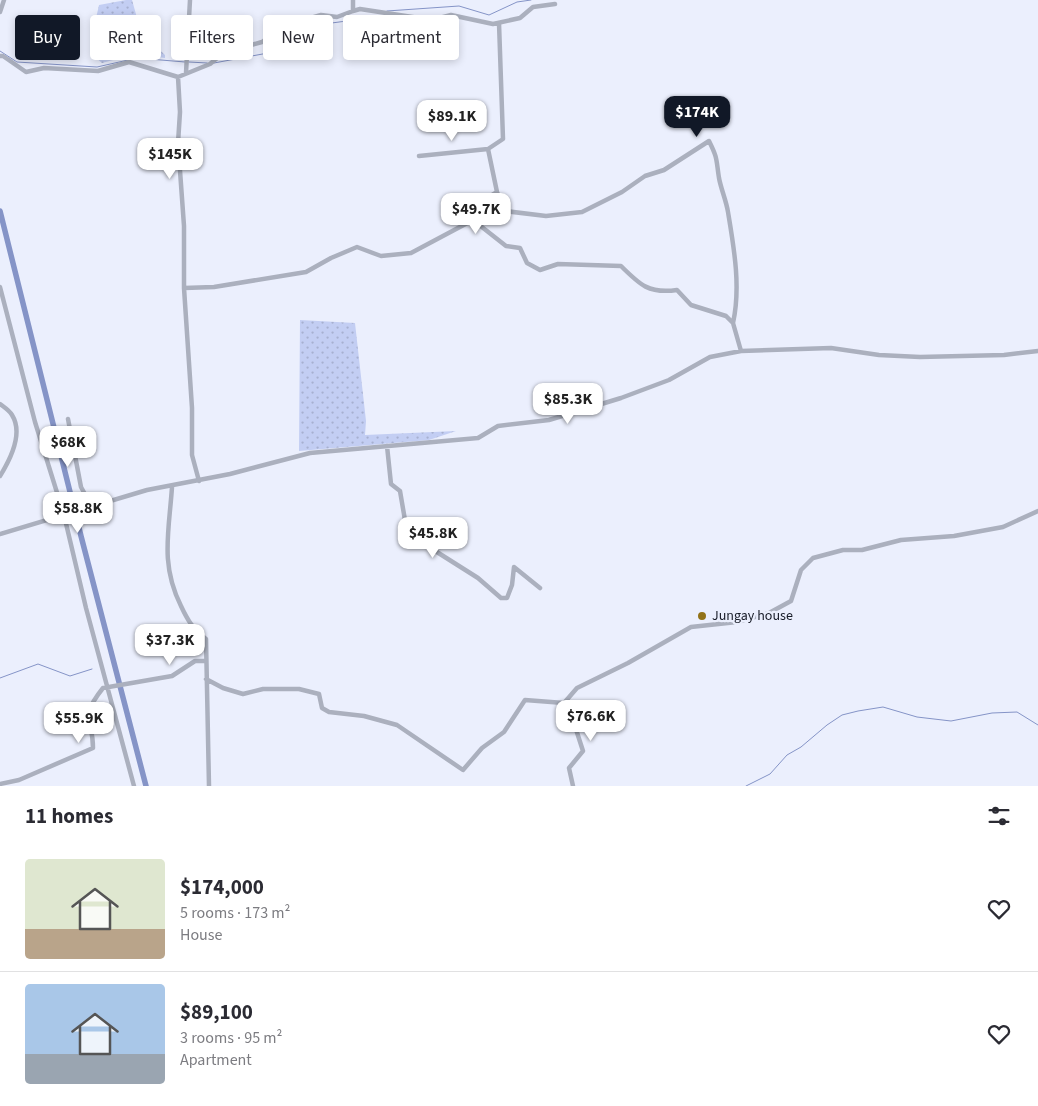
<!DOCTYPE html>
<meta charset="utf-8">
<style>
:root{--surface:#fff;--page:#f7f7f7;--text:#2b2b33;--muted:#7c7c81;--line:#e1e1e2;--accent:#111827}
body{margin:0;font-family:"Source Sans 3",sans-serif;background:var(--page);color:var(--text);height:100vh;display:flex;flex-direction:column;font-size:19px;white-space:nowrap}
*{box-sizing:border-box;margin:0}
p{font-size:16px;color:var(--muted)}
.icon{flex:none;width:28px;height:28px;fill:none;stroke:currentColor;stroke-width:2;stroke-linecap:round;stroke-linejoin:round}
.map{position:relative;height:786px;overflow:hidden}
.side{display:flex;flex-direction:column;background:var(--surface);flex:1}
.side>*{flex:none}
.banner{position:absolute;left:15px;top:15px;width:500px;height:45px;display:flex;gap:10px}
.price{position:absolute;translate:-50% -42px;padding:0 11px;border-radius:10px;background:#fff;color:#222;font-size:16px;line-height:32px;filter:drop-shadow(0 1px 2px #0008)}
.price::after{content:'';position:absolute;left:50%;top:30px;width:15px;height:11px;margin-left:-8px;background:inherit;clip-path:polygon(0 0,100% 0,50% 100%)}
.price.selected{background:var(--accent);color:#fff}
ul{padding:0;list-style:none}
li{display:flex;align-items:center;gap:15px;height:125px;padding:0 25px}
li+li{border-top:1px solid var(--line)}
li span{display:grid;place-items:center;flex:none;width:140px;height:100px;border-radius:5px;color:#555}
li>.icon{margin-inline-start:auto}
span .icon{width:60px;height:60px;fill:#fffc;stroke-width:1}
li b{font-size:21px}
h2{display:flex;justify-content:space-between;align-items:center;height:60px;padding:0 25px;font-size:21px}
.chip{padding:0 18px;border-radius:5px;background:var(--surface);box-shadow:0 2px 8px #0003;font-size:18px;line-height:45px}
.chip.selected{background:var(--accent);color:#fff}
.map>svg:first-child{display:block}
.grass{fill:url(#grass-dots)}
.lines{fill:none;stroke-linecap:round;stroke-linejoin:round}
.stream{stroke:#8594c7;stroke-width:1}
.canal{stroke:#8594c7;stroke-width:5.5}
.minor{stroke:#abb0be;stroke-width:4.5}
.poi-dot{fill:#927218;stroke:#ebeffd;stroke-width:2}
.labels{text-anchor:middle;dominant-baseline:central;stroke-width:4.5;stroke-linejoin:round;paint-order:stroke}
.poi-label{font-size:14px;fill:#171b27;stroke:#ebeffd;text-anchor:start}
</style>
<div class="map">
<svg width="1038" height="786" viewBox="0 0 1038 786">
<defs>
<pattern id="grass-dots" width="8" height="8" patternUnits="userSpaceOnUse" patternTransform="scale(1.25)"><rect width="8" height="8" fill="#c3cef3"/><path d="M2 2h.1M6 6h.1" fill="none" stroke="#a7b0d0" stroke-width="1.8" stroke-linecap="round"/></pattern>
</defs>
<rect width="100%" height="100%" fill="#ebeffd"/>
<path class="grass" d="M 126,0 L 132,0 L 141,32 L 165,55 L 165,58 L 135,54 L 102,63 C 84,49 95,25 99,5 Z
M 300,320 L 355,323 L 366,421 L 365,435 L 456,431 L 429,440 L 299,451 Z"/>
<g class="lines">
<path class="stream" d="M 387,11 L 459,6 L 489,15 L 517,2 L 531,0
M 0,51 L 17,62 L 97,67 L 137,58 L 185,62
M 189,62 L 207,63
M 214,63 L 268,53 L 275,37 C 316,24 343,19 386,20 L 386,15
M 0,678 L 38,664 L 70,676 L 92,669
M 746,786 L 770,774 L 787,755 L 801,747 L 827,725 L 842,715 L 858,711 L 883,707 L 917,717 L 951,721 L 992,713 L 1017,712 L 1038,725"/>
<path class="canal" d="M 0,211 L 81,536 L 146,786"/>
<path class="minor" d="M 353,11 L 360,9 L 432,20 L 451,15 L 493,24 L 520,18 L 533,7 L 555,4
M 0,12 L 4,0
M 0,56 L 3,56 L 26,72 L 44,68 L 98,71 L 129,62 L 178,77
M 186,73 L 190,0
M 419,156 L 488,149
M 497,192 L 505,211 L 546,216 L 582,212 L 622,192 L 645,176 L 664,170 L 709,141 C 718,159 716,159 719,178 C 721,189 726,200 728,212 C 734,248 741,287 733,323
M 473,220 L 481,202 L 497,192 L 488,149 L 503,139 L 499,23
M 0,287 L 35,422 L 64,515 L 86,608 L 134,786
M 184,288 L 214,287 L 306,272 L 331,258 L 357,247 L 381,256 L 411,253 L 473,220 L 506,246 L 520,248 L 527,263 L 540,270 L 558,264 L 621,266 C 640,285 649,294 677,290 L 691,305 L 726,316 L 733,323 L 741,351
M 0,404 C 4,407 10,411 12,415 C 24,434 10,460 0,476
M 68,419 L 81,487 L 92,507
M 387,446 L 391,484 L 400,491 L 406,526 L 410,535 L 478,578 L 501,598 L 507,598 L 512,585 L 514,567 L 540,588
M 199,481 L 192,455 L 192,408 L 184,288 L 184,226 L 178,143 L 180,112 L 178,77 L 210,64 L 223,53 L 262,42 L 284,26 L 321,15 L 337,17 L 353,11 L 353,0
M 172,487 C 169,532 160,564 181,606 C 188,621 193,629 206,639 L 209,786
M 0,534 L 147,490 L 230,474 L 310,453 L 478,438 L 498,426 L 549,420 L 621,398 L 669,380 L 710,357 L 741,351 L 831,348 L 879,355 L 920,357 L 1004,355 L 1038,351
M 206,679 L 223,688 L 243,694 L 263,689 L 299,689 L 319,694 L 322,708 L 329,712 L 364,716 L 397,725 L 463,770 L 482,748 L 504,732 L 525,700 L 564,703 L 577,688 L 628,663 L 691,627 L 737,622 L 769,613 L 791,601 L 801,570 L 813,558 L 843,550 L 862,550 L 901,540 L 954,536 L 1003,527 L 1038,511
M 564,703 L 572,717 L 583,751 L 569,768 L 573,786
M 0,784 L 19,780 L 93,748 C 93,718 79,718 103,688 L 172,676 L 195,661 L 206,661"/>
</g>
<circle class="poi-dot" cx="702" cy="616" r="5"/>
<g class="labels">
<g class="poi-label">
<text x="712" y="616">Jungay house</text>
</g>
</g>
</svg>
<b class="price selected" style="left:697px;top:138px">$174K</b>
<b class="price" style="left:452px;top:142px">$89.1K</b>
<b class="price" style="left:170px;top:180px">$145K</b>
<b class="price" style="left:476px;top:235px">$49.7K</b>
<b class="price" style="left:568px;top:425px">$85.3K</b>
<b class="price" style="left:68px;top:468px">$68K</b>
<b class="price" style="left:78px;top:534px">$58.8K</b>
<b class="price" style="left:433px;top:559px">$45.8K</b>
<b class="price" style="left:170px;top:666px">$37.3K</b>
<b class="price" style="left:591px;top:742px">$76.6K</b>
<b class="price" style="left:79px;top:744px">$55.9K</b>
<div class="banner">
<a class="chip selected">Buy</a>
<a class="chip">Rent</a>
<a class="chip">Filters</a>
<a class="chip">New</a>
<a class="chip">Apartment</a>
</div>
</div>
<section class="side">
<h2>11 homes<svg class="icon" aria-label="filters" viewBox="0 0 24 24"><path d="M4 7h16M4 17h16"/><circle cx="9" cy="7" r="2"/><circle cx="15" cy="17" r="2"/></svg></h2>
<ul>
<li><span style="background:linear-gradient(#dfe7d0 70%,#b9a48a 0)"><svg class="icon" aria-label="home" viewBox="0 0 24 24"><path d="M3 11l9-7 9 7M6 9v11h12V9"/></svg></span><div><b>$174,000</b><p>5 rooms · 173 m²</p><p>House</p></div><svg class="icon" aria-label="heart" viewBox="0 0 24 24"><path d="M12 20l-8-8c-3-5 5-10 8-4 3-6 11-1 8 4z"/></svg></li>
<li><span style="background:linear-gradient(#a9c7e8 70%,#9aa5b1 0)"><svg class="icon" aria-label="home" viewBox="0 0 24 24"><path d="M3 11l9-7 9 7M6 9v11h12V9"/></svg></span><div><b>$89,100</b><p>3 rooms · 95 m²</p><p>Apartment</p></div><svg class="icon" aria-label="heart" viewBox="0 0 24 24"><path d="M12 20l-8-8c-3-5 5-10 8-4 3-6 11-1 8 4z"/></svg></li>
</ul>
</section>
